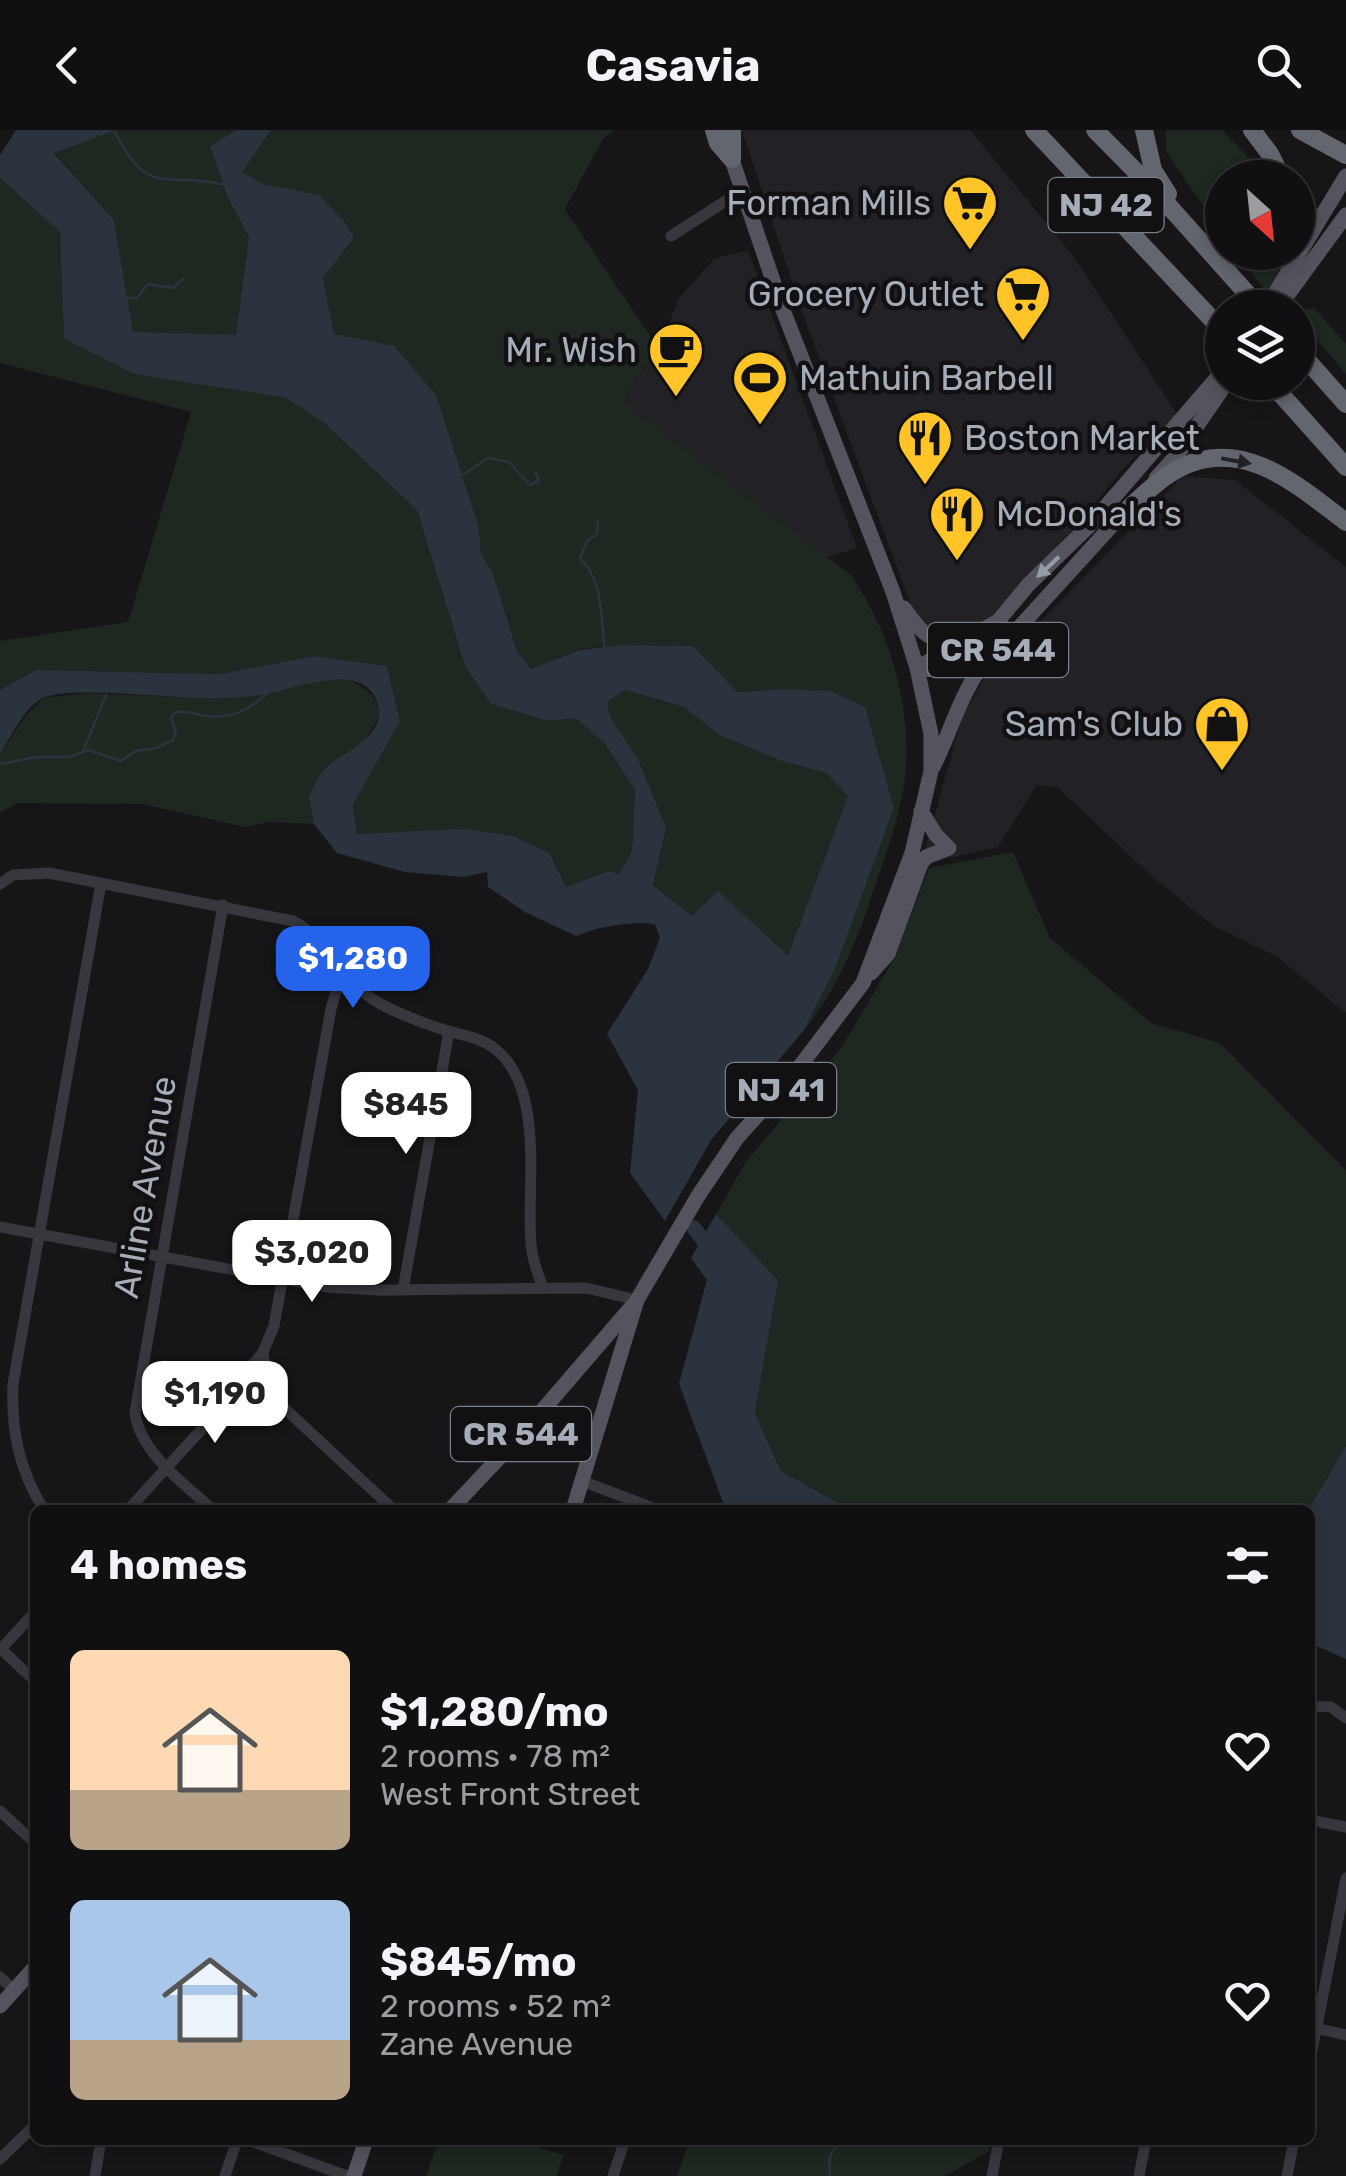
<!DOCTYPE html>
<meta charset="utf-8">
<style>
:root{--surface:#101013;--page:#1e1e21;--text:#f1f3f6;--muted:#9c9da0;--line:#303033;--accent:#2563eb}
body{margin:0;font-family:Rubik,sans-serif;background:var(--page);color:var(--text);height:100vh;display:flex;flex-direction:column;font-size:38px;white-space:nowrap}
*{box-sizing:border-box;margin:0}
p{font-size:32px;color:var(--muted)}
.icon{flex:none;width:55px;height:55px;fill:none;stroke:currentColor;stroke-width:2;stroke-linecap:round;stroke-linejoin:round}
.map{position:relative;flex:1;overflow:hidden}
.panel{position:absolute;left:30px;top:1375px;width:1285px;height:640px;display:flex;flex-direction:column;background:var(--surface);border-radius:15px;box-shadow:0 5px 15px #0003,0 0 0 2px var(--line)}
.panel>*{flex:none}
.needle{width:65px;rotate:153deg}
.buttons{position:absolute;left:1205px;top:30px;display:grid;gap:20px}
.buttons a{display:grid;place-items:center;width:110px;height:110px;border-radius:50%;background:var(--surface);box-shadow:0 5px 15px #0003,0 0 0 2px var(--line);font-size:50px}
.price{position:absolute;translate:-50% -85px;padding:0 22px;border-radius:20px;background:#fff;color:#222;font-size:32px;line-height:65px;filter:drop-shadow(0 2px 5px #0008)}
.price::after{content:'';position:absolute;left:50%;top:60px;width:30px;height:22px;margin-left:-15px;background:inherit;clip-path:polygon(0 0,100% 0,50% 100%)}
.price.active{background:var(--accent);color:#fff}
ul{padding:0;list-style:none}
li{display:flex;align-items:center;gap:30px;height:250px;padding:0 40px}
li span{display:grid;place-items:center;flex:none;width:280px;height:200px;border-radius:15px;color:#555}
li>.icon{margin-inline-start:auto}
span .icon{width:120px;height:120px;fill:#fffc;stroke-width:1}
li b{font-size:42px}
h2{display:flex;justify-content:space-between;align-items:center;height:120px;padding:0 40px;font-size:42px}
header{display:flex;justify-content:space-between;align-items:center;height:130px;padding:0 40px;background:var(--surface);font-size:45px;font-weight:700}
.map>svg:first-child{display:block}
.built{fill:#222226}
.green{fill:#1e2720}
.water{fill:#2b343e;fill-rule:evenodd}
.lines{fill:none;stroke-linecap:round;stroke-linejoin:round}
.stream{stroke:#2b343e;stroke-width:2.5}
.river{stroke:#2b343e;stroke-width:15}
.minor{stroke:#37383e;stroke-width:11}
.major{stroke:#53545d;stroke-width:15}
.highway{stroke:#63656f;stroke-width:18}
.oneway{fill:#212226}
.oneway2{fill:#969aa7}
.labels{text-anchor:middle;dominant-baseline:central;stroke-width:9;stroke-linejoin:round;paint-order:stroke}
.shield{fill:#111114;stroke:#7a7e88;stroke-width:2.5}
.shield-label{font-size:32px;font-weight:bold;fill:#a7acb9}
.poi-label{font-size:35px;fill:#a7acb9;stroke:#111114;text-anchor:end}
.street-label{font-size:35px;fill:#a7acb9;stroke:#111114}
</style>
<header><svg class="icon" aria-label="back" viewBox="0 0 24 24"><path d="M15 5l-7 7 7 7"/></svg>Casavia<svg class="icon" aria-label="search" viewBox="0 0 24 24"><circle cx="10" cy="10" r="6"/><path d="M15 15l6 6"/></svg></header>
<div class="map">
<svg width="1346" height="2046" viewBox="0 0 1346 2046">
<rect width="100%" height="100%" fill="#161619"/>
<path class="built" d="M 742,0 L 970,0 L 1074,127 L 1177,284 L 1121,341 L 1070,403 L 988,489 L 966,502 L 946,509 L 916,489 L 800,176 Z
M 748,120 L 857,418 L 827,427 L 625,272 L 637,248 L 659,219 L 679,168 L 714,129 Z
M 1183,346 L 1235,350 L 1346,437 L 1346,883 L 1276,826 L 1213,796 L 1155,749 L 1058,658 L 1037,655 L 998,717 L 921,734 L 963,584 L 985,548 Z"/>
<path class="green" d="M 117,0 L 237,0 L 210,16 L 227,66 L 249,107 L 236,206 L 133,202 L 114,90 L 54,22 Z
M 271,0 L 613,0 L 603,9 L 565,79 L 659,219 L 637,248 L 625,272 L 851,445 C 892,505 914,582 904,655 C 898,693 884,729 872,765 C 857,811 836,862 804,900 L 835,839 L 894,678 L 781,559 L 736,562 L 693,516 L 621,515 L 579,519 L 531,540 L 517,521 L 493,444 L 481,423 L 479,398 L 394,216 L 334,205 L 323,148 L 354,108 L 345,92 L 319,66 L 263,54 L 241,42 Z
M 1166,0 L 1222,0 L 1246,25 L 1257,47 L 1222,48 L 1222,103 L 1166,22 Z
M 0,48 L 60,102 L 64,209 L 134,244 L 286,268 L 324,293 L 417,380 L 465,536 L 549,591 L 576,588 L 605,614 L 635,660 L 632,721 L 619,744 L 608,741 L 566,757 L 448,701 L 357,704 L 353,675 L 400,591 L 387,536 L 315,526 L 220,544 L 36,540 L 0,560 L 0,511 L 128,492 L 191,282 L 0,233 Z
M 1237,123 L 1278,123 L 1282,137 L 1266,163 Z
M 1314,178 L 1346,214 L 1346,244 L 1298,188 L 1298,182 Z
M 346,549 C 366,558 377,564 380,586 L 362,614 L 328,636 L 309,668 L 314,694 L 268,692 L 245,697 L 142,674 L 17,673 L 0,683 L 0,624 L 24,588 L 43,568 L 89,563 L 226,569 L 272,563 L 320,550 Z
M 625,560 L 684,577 L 721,606 L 782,631 L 826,643 L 848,666 L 788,827 L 718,762 L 692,786 L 653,755 L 666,698 L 639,631 L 610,587 L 606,572 Z
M 1013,722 L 1050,808 L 1151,893 L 1220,913 L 1346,1040 L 1346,1316 L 1308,1380 L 851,1380 L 781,1341 L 755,1283 L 778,1150 L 716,1084 L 745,1033 L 841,918 L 894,829 L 929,738 Z
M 439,2010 L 516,2010 L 563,2025 L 557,2046 L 426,2046 Z
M 690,2010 L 992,2010 L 988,2022 L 945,2046 L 677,2046 Z"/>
<path class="water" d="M 16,0 L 117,0 L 54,23 L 114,90 L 133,202 L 236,205 L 249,107 L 227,66 L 210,16 L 237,0 L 271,0 L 242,42 L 263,54 L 319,65 L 345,92 L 354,108 L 323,148 L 334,204 L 394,216 L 436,265 L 479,398 L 481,423 L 493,444 L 517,521 L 531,539 L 579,520 L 621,515 L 693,516 L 737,562 L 781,559 L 830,561 L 865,577 L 894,678 L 835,839 L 804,900 L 711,1010 L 665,1091 L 630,1043 L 638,960 L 607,904 L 648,839 L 660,808 L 655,794 C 629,791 599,796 576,806 L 525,782 L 488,757 L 487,742 L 463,747 L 405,742 L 337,723 L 314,694 L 309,668 C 314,656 319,643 329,635 C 347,621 386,605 378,575 C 367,532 304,555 277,562 C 262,565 246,567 231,568 C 192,572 68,553 41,569 C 23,580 11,607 0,624 L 0,560 L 36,540 L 220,544 L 315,526 L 387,536 L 400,591 L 353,675 L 357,704 L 465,699 L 513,706 L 549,723 L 566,757 L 608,741 L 619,744 L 632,721 L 635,660 L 605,614 L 576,588 L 549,591 L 491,574 L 465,536 L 417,380 L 324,293 L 286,268 L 134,244 L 64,209 L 60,102 L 0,48 L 0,25 ZM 625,560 L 684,577 L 721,606 L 782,631 L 826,643 L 848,666 L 788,826 L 718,761 L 692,786 L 653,755 L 666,698 L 639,631 L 610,587 L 607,572 Z
M 716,1084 L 778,1150 L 755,1283 L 781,1341 L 851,1380 L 726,1380 L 679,1254 L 707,1150 L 691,1128 Z
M 1346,1316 L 1346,1529 L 1310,1513 L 1308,1380 Z"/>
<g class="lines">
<path class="stream" d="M 114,0 C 149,72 167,39 225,55
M 125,168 L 137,168 L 148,154 L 173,158 L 183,149
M 461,346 L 488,328 L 509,332 L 530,355 L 539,351 L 535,342
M 598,391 L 597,404 L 587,411 L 580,429 C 604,450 600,488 605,519
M 83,621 L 106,565
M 0,634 L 36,627 L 70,627 L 88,620 L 121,631 L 136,621 L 156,618 L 173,610 L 176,602 L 171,588 L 176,582 C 187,580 196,585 207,586 C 231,589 250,580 266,564
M 830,2046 C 828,2027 829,2019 847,2010"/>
<path class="river" d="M 694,1098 L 713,1123"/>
<path class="minor" d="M 671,106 L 743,60
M 0,754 L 13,745 L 49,743 L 293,791 C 329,809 340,849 374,870 C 395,883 420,892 444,900 C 461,905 479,907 494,918 C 546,958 526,1056 531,1114 C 532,1130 538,1144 543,1158
M 342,840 L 331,879 L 274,1196 L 263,1222 L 266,1246 L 281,1275 L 394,1380
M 0,1097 L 327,1157 L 377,1160 L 586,1158 L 637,1170
M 403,1160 L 449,901
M 582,1351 L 658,1380
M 44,1380 C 19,1340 11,1301 13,1254 L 101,753
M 128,1380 L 200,1301 L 263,1222
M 213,1380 C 186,1355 140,1323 135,1283 L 223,775
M 0,1518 L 35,1551
M 0,1520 L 35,1482
M 1310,1576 L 1331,1577 L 1346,1588
M 0,1681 L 35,1713
M 1310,1690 L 1346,1697
M 0,1847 L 14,1860
M 1310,1897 L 1346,1905
M 1310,1931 L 1346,1748
M 248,2010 L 347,2046
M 0,2029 L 35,1995
M 95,2046 L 101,2010
M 225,2046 L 237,2010
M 613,2046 L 625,2010
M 992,2046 L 999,2010
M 1139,2046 L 1146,2010
M 1287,2046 L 1294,2010"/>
<path class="major" d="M 1266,178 L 1346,46
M 1278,178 L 1346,85
M 1156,348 L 1177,325 L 1227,252
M 904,478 C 920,501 930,515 960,510
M 917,538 L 998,491 L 1029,454 L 1089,396 L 1222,242
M 917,538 C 943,542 966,539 989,523
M 933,637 C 949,607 956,576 975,546 L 1127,379
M 871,843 L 888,824 L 921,734 L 926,727 L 949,718 L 936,705 L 921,681
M 450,1380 L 529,1296 L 634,1174
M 573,1380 L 637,1170 L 698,1066 L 737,1008 L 791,948 L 863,853 L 912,723 L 931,641 L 931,604 L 917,538 L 893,462 L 783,180 L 728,18
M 0,1876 L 35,1837
M 354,2046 L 366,2010"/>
<path class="highway" d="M 714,0 L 718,13 L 732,29
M 732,0 L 732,29
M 1034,0 L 1222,200
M 1095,0 L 1159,65 L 1260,178
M 1144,0 L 1153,40 L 1168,64
M 1252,0 L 1270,24 L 1282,48
M 1300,0 L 1346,25
M 1298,99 L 1298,118
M 1298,220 L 1346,274
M 1270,252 L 1346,337
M 1122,385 C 1140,368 1161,346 1184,336 C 1247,308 1299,357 1346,392"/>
</g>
<defs><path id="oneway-solid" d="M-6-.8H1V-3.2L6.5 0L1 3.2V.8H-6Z" transform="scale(2.5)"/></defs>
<use class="oneway" href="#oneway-solid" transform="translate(1236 331) rotate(10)"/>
<use class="oneway2" href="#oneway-solid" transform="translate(1048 437) rotate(137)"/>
<defs>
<g id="supermarket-pin" transform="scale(2.875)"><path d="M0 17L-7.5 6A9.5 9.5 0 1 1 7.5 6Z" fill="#ffc528" stroke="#111114"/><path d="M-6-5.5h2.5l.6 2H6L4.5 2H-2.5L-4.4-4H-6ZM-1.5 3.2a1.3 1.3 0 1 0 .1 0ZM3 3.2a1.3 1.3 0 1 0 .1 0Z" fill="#111"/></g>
<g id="cafe-pin" transform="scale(2.875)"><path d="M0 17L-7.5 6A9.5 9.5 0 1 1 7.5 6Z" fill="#ffc528" stroke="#111114"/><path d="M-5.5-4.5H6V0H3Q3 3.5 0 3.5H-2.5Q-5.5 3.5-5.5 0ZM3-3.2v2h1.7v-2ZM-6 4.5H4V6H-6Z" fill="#111"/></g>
<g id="stadium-pin" transform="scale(2.875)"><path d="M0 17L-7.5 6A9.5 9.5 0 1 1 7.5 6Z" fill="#ffc528" stroke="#111114"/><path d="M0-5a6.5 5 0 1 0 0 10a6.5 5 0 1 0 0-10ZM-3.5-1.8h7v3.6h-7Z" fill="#111"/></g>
<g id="restaurant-pin" transform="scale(2.875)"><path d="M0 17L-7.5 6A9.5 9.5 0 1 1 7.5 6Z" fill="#ffc528" stroke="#111114"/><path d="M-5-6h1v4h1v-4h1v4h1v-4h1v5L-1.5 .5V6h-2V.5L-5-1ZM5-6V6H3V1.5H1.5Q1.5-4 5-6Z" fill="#111"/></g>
<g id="shop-pin" transform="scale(2.875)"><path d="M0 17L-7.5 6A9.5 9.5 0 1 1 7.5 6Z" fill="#ffc528" stroke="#111114"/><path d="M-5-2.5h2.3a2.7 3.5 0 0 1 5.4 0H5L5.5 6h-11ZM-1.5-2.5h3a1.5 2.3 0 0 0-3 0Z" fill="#111"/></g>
</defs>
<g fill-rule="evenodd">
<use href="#supermarket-pin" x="970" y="73"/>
<use href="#supermarket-pin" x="1023" y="164"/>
<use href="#cafe-pin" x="676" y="220"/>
<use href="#stadium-pin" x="760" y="248"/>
<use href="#restaurant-pin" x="925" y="308"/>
<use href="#restaurant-pin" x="957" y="384"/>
<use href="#shop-pin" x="1222" y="594"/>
</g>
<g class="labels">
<g class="shield">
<rect x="1048.5" y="48" width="115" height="54" rx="8"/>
<rect x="928" y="493" width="140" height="54" rx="8"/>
<rect x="726" y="933" width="110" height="54" rx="8"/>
<rect x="451" y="1277" width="140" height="54" rx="8"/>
</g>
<g class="shield-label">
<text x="1106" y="75">NJ 42</text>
<text x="998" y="520">CR 544</text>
<text x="781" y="960">NJ 41</text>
<text x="521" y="1304">CR 544</text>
</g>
<g class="poi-label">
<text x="931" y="73">Forman Mills</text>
<text x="984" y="164">Grocery Outlet</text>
<text x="637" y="220">Mr. Wish</text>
<text x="799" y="248" text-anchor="start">Mathuin Barbell</text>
<text x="964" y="308" text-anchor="start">Boston Market</text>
<text x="996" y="384" text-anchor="start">McDonald's</text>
<text x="1183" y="594">Sam's Club</text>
</g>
<g class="street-label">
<text transform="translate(145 1057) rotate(-80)">Arline Avenue</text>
</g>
</g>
</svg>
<div class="buttons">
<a><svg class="needle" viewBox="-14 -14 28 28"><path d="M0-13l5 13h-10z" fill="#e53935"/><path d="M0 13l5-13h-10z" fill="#9c9da0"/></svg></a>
<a><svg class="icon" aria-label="layers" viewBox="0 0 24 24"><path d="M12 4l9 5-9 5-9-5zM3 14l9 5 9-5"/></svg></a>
</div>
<b class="price active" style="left:353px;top:881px">$1,280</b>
<b class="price" style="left:406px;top:1027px">$845</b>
<b class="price" style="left:312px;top:1175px">$3,020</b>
<b class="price" style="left:215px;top:1316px">$1,190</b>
<section class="panel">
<h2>4 homes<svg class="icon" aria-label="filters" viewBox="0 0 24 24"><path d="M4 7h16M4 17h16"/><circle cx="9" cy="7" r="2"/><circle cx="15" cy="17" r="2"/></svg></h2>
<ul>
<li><span style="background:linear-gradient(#ffd9b3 70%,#b9a48a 0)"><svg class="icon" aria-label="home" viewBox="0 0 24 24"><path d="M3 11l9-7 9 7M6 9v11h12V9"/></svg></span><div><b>$1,280/mo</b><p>2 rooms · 78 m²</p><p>West Front Street</p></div><svg class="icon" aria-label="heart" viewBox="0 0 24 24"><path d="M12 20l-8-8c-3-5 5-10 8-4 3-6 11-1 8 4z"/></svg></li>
<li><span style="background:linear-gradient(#a9c7e8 70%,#b9a48a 0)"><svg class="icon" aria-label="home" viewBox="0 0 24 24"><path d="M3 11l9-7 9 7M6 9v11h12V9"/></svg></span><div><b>$845/mo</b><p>2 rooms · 52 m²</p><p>Zane Avenue</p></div><svg class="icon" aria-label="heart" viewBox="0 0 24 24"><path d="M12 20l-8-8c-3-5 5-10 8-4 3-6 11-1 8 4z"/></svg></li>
</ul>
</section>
</div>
